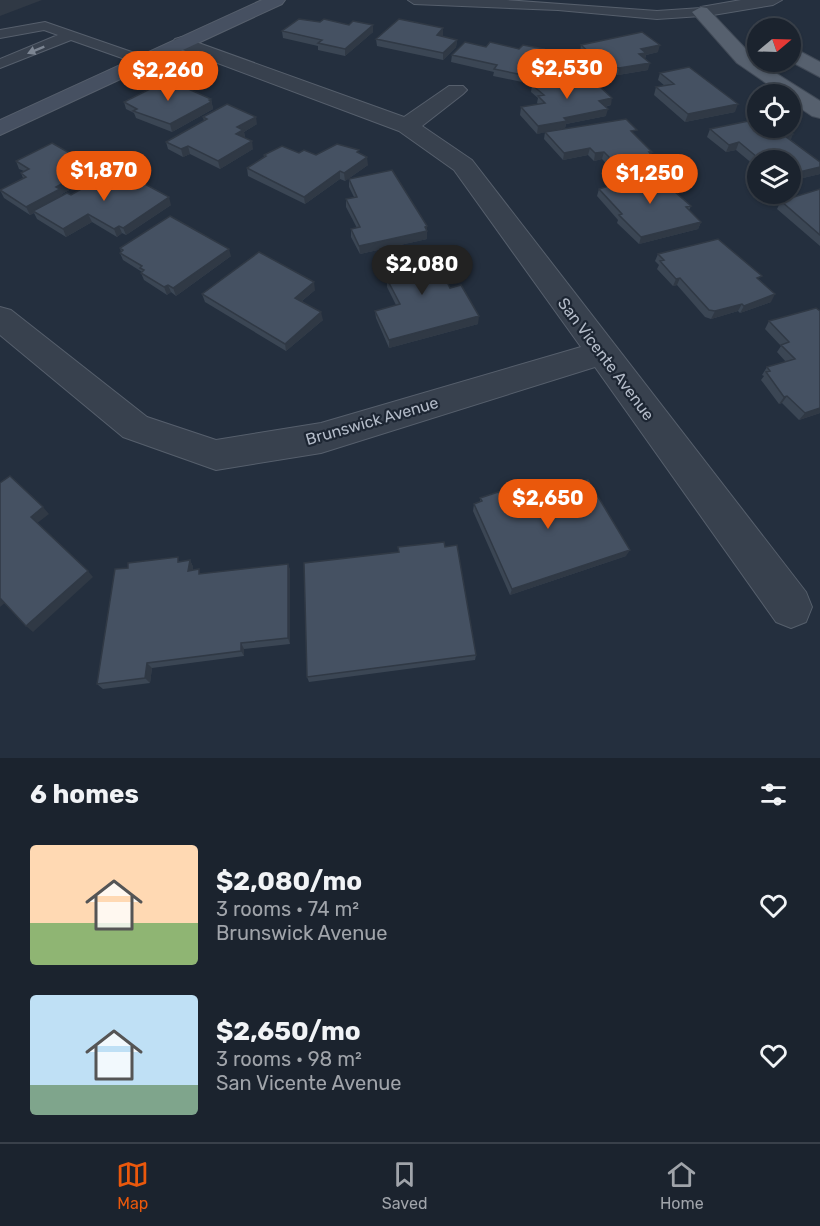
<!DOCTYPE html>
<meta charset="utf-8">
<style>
:root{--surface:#1b232e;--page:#242b36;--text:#f1f3f6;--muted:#a0a4aa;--line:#39404a;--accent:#ea580c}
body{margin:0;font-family:Rubik,sans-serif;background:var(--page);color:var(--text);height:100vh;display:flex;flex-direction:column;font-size:22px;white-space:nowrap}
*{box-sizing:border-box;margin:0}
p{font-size:20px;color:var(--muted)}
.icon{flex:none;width:33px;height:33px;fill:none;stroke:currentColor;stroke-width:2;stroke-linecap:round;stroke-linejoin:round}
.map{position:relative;height:758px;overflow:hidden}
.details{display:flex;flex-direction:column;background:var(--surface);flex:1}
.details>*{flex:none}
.needle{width:39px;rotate:71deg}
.buttons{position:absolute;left:747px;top:18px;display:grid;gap:12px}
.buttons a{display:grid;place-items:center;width:54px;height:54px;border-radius:50%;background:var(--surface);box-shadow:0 2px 4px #0004,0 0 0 2px var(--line);font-size:30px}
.price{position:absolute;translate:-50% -51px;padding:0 14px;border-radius:21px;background:var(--accent);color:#fff;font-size:20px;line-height:39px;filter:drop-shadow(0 2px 3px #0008)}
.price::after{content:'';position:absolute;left:50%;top:36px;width:18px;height:14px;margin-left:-9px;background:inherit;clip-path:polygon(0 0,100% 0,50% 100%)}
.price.active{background:#222;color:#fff}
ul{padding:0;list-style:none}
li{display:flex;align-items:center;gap:18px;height:150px;padding:0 30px}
li span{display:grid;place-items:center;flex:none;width:168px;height:120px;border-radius:6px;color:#555}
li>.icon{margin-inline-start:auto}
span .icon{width:72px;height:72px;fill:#fffc;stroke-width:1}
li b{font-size:26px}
h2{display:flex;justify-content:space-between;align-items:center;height:72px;padding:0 30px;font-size:26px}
.tab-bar{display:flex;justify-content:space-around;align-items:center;height:84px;border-top:2px solid var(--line);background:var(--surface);font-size:16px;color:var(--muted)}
.tab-bar a{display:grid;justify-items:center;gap:3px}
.tab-bar .active{color:var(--accent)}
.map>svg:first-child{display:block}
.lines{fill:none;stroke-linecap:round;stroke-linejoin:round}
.lane-casing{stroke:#565f6c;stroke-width:2}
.street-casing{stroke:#565f6c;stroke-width:2}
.secondary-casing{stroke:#565f6c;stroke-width:2}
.primary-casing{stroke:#414a57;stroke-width:2}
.lane{fill:#38414e;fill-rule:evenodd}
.street{fill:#38414e;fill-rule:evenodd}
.secondary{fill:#465061;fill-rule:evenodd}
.primary{fill:#56606e;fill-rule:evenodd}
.wall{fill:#3b4654}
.shaded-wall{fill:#303945}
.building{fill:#455162;stroke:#303945;stroke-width:1.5}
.oneway{fill:#7c8592}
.labels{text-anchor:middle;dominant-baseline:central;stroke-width:4.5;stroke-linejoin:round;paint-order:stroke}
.street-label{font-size:16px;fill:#b4bcc9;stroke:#1d2633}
</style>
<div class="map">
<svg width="820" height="758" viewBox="0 0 820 758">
<rect width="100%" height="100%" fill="#242f3e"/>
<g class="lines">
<g class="lane-casing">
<path id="lane" d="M 408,0 L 506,0 L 657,11 L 701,8 L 708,12 L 701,16 L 657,19 L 558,10 L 414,4 Z
M 45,22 L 149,58 L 151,61 L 144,65 L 139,64 L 71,40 L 0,68 L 0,59 L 58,35 L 44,30 L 0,38 L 0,30 Z"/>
</g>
<g class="street-casing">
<path id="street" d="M 741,0 L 782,0 L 773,5 L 701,17 L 692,12 L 701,7 Z
M 182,37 L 404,117 L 449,86 L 463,86 L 467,90 L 463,94 L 422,126 L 472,160 L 806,592 L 812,607 L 806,622 L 791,628 L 776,622 L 595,367 L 321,453 L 216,470 L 123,437 L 0,335 L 0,307 L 11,310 L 147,417 L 216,440 L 321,423 L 581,347 L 454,170 L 399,131 L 175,47 L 172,43 L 175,39 Z"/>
</g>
<g class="secondary-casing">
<path id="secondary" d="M 262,0 L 285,0 L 282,4 L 0,135 L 0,120 Z"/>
</g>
<g class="primary-casing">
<path id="primary" d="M 701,7 L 707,8 L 758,62 L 820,101 L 820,118 L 812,116 L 790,101 L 790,94 L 782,94 L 737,63 L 692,12 Z
M 790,46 L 820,62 L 820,77 L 790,61 Z"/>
</g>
<use href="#lane" class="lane"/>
<use href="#street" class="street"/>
<use href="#secondary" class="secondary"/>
<use href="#primary" class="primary"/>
</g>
<path class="wall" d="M 320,22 L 349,25 L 373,25 L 373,32 L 345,56 L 318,50 L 318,46 L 283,38 L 282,31 Z
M 443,35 L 442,36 L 457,40 L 456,47 L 443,60 L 377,46 L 376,39 Z
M 581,45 L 658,52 L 646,55 L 645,59 L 648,70 L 618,75 L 612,74 L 594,59 L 589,60 L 580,52 Z
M 486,47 L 519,49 L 544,49 L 543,56 L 522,82 L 493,76 L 494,72 L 451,62 L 452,55 Z
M 660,73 L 735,112 L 685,122 L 654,95 L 656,87 L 665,86 L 658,80 Z
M 532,85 L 611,105 L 605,107 L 606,116 L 566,124 L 565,128 L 554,131 L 636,136 L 652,156 L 650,163 L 613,171 L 602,159 L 594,161 L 588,155 L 563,160 L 544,139 L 545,132 L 537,134 L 520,115 L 521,107 L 538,104 L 537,103 L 538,98 L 531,92 Z
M 211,99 L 213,109 L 172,132 L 136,118 L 134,113 L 126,109 L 124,102 Z
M 203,117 L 257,124 L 244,132 L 245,138 L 253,149 L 220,169 L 190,154 L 183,157 L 168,149 L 166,142 L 204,121 Z
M 710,129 L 791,140 L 820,162 L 820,174 L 790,181 L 790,160 L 758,160 L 758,165 L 754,165 L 736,150 L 726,152 L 707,137 Z
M 299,153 L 316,155 L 359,153 L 368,165 L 345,181 L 340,179 L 305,204 L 248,176 L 247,168 L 264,157 L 264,155 Z
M 78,158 L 104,161 L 107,169 L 62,194 L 62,195 L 171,205 L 126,235 L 122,233 L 117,237 L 92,222 L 66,237 L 37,219 L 34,213 L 30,215 L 4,198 L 0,190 L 23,178 L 21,173 L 24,171 L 19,169 L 16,161 Z
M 349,179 L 427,226 L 427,239 L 360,254 L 351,237 L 351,229 L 357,228 L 346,207 L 346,199 L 354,197 L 349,187 Z
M 599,189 L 676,192 L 691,206 L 689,210 L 701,222 L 698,229 L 639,244 L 617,223 L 618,220 L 597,196 Z
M 820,189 L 820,246 L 777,209 L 781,201 Z
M 120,248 L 231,256 L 176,296 L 171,292 L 167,295 L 144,280 L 141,273 L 142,272 L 123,260 L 120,253 L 121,252 Z
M 658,254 L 760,280 L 771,302 L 740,313 L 738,311 L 711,319 L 705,317 L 677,285 L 673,286 L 657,269 L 659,265 L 655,261 Z
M 384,256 L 450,288 L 478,324 L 389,348 L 376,318 L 375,311 L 396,305 L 387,287 L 387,279 L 392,278 L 384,263 Z
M 315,290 L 302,301 L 323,320 L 286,351 L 205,302 L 202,294 Z
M 816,308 L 820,413 L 799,420 L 782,403 L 779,404 L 761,380 L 764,376 L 762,375 L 767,367 L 786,362 L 777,352 L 781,346 L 765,329 L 769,321 Z
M 528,488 L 553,491 L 626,556 L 510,595 L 473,511 L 474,504 L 480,502 L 480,498 Z
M 398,547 L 445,547 L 476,655 L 475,660 L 309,682 L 307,677 L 399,552 Z
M 190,560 L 193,567 L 193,570 L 202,574 L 288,564 L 290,570 L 290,644 L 244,649 L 244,656 L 152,668 L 150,683 L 103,689 L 97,684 L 181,562 Z"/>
<path class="shaded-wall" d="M 0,0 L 42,0 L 0,16 Z
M 373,25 L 373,32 L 345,56 L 345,49 Z
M 443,28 L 443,35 L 436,42 L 437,35 Z
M 457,40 L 456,47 L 443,60 L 443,53 Z
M 660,45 L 658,52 L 646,55 L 644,60 L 637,61 L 641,49 Z
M 544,49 L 543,56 L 522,82 L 523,75 Z
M 595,52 L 594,59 L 589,60 L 590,53 Z
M 650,63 L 648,70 L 618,75 L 619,68 Z
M 612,98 L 611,105 L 597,108 L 599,101 Z
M 211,99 L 213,109 L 172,132 L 170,124 Z
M 738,104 L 735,112 L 685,122 L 688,114 Z
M 608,109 L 606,116 L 566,124 L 565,128 L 537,134 L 538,126 L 564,118 Z
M 256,117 L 257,124 L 244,132 L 245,138 L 236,134 L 237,127 Z
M 793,134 L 790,142 L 785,136 Z
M 252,141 L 253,149 L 220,169 L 218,161 Z
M 739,142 L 736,150 L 726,152 L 729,145 Z
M 188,146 L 190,154 L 183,157 L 181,149 Z
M 590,148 L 588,155 L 563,160 L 564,153 Z
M 604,152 L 602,159 L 594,161 L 595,153 Z
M 649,152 L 652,152 L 650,163 L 613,171 L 615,163 Z
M 367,157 L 368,165 L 345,181 L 344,173 Z
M 104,161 L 107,169 L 62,194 L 63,197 L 33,211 L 34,213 L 30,215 L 26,207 L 56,187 Z
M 820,167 L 820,174 L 790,181 L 791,174 Z
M 340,171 L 340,179 L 305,204 L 304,197 Z
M 169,197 L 171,205 L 126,235 L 123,228 Z
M 88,214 L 92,222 L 66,237 L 63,229 Z
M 701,222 L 698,229 L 639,244 L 641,237 Z
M 119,226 L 122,233 L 117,237 L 114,229 Z
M 427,226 L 427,239 L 360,254 L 359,246 Z
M 229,249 L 231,256 L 176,296 L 173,288 Z
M 680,278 L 677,285 L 673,286 L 676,279 Z
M 314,282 L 315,290 L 297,305 L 295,298 Z
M 168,285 L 171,292 L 167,295 L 164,287 Z
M 775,294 L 771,302 L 740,313 L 744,306 Z
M 742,304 L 738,311 L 711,319 L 715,311 Z
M 321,312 L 323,320 L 286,351 L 285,344 Z
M 479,316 L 478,324 L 389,348 L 389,340 Z
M 787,396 L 782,403 L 779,404 L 784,397 Z
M 820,408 L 820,413 L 799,420 L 805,413 Z
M 43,507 L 49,514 L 36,524 L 31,517 Z
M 630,550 L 626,556 L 510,595 L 512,589 Z
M 190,560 L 193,567 L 192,577 L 188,571 Z
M 288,564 L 290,570 L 290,644 L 288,638 Z
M 88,571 L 93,577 L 33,632 L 26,626 Z
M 0,598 L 6,602 L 0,607 Z
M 241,643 L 244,649 L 244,656 L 241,651 Z
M 147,663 L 152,668 L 150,683 L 145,678 Z"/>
<path class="building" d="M 299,19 L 320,22 L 324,19 L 349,25 L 353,21 L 373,25 L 345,49 L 318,43 L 322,40 L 282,31 Z
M 399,19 L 443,28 L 437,35 L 457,40 L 443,53 L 376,39 Z
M 642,32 L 660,45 L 641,49 L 646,53 L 639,54 L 650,63 L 619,68 L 613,67 L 595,52 L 590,53 L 581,45 Z
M 465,42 L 486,47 L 490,42 L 519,49 L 523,45 L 544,49 L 523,75 L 494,69 L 497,65 L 452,55 Z
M 689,67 L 738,104 L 688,114 L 656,87 L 674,84 L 660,73 Z
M 587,75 L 612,98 L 599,101 L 608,109 L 564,118 L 567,121 L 538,126 L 521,107 L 545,103 L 538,96 L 544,95 L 532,85 Z
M 168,80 L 211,99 L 209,100 L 211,102 L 170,124 L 133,111 L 137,109 L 124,102 Z
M 227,104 L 256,117 L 237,127 L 243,130 L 236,134 L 252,141 L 218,161 L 188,146 L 181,149 L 166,142 L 207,119 L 203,117 Z
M 626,119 L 637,130 L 631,131 L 652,152 L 649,152 L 652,156 L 615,163 L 604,152 L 595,153 L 590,148 L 564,153 L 545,132 Z
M 758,119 L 758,128 L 784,128 L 793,134 L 785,136 L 820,162 L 820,167 L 791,174 L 790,173 L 790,160 L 775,160 L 772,158 L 757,157 L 739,142 L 729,145 L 710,129 Z
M 52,143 L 78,158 L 88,152 L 104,161 L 56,187 L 60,189 L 26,207 L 0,190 L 26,177 L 21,173 L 29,169 L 16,161 Z
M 337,144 L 359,150 L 357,152 L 367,157 L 344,173 L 340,171 L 304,197 L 247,168 L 266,156 L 264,155 L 282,146 L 299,153 L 304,150 L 316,155 Z
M 117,169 L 169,197 L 123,228 L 119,226 L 114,229 L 88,214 L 63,229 L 33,211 L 67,193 L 71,195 Z
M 392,170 L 427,226 L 425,227 L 427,231 L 359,246 L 351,229 L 360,227 L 346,199 L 357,197 L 349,179 Z
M 661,174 L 677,190 L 674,191 L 691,206 L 686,207 L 701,222 L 641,237 L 619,215 L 622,214 L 599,189 L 642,176 Z
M 820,189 L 820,235 L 781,201 Z
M 170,216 L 229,249 L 173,288 L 168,285 L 164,287 L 141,273 L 144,270 L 140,268 L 142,266 L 120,253 L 123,250 L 120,248 Z
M 718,239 L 762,276 L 757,278 L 775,294 L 744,306 L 742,304 L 715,311 L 709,310 L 680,278 L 676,279 L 660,261 L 664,260 L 658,254 Z
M 430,247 L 450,288 L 461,285 L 479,316 L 389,340 L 375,311 L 400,304 L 387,279 L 395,277 L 384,256 Z
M 259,252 L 314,282 L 295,298 L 321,312 L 285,344 L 202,294 Z
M 816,308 L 820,311 L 820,408 L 805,413 L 787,396 L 784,397 L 766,372 L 770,371 L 767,367 L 795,359 L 781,345 L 789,342 L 769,321 Z
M 10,476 L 43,507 L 31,517 L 88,571 L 26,626 L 0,598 L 0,483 Z
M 588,480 L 630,550 L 512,589 L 474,504 L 482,501 L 480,498 L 526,483 L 528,488 L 548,482 L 553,491 Z
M 444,542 L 445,547 L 457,545 L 476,655 L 307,677 L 304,563 L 399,552 L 398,547 Z
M 178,557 L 178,562 L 190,560 L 188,571 L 199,569 L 199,574 L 288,564 L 288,638 L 241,643 L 241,651 L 147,663 L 145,678 L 97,684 L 115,569 L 128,568 L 128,563 Z"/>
<defs><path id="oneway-solid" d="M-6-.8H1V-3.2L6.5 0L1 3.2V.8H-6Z" transform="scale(1.5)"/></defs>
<use class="oneway" href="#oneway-solid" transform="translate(36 50) rotate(158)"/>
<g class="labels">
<g class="street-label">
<text transform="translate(606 359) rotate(53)">San Vicente Avenue</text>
<text transform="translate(372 421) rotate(-16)">Brunswick Avenue</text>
</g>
</g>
</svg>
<div class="buttons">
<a><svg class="needle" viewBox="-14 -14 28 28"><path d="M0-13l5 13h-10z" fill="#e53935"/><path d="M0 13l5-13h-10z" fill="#a0a4aa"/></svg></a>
<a><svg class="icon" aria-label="locate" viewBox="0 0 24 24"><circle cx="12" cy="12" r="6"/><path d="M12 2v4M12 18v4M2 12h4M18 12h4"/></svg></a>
<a><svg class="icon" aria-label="layers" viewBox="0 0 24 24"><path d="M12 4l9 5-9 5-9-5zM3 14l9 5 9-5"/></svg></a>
</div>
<b class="price" style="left:567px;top:100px">$2,530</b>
<b class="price" style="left:168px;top:102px">$2,260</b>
<b class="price" style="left:104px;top:202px">$1,870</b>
<b class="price" style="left:650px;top:205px">$1,250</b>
<b class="price active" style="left:422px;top:296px">$2,080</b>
<b class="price" style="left:548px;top:530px">$2,650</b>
</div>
<section class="details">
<h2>6 homes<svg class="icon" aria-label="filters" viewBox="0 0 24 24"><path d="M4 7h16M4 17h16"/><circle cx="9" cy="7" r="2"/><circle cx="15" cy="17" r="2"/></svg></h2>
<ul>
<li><span style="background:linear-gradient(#ffd9b3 65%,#8fb573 0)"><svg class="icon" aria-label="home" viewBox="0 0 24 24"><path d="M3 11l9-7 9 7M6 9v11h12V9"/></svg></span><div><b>$2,080/mo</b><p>3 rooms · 74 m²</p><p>Brunswick Avenue</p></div><svg class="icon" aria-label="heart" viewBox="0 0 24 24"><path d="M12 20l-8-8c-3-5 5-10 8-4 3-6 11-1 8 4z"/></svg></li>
<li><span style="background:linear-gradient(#bfe0f5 75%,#7fa58c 0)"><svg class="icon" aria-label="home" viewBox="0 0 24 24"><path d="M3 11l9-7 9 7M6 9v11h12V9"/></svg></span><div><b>$2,650/mo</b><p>3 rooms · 98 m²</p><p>San Vicente Avenue</p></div><svg class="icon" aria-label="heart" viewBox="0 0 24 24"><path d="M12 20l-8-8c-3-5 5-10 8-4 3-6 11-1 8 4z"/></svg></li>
</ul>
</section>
<nav class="tab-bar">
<a class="active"><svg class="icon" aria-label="map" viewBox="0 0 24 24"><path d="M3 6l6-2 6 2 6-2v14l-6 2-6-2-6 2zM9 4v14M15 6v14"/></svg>Map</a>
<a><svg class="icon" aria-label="saved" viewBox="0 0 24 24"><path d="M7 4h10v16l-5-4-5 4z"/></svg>Saved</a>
<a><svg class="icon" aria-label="home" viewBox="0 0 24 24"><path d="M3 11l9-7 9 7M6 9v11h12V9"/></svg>Home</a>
</nav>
